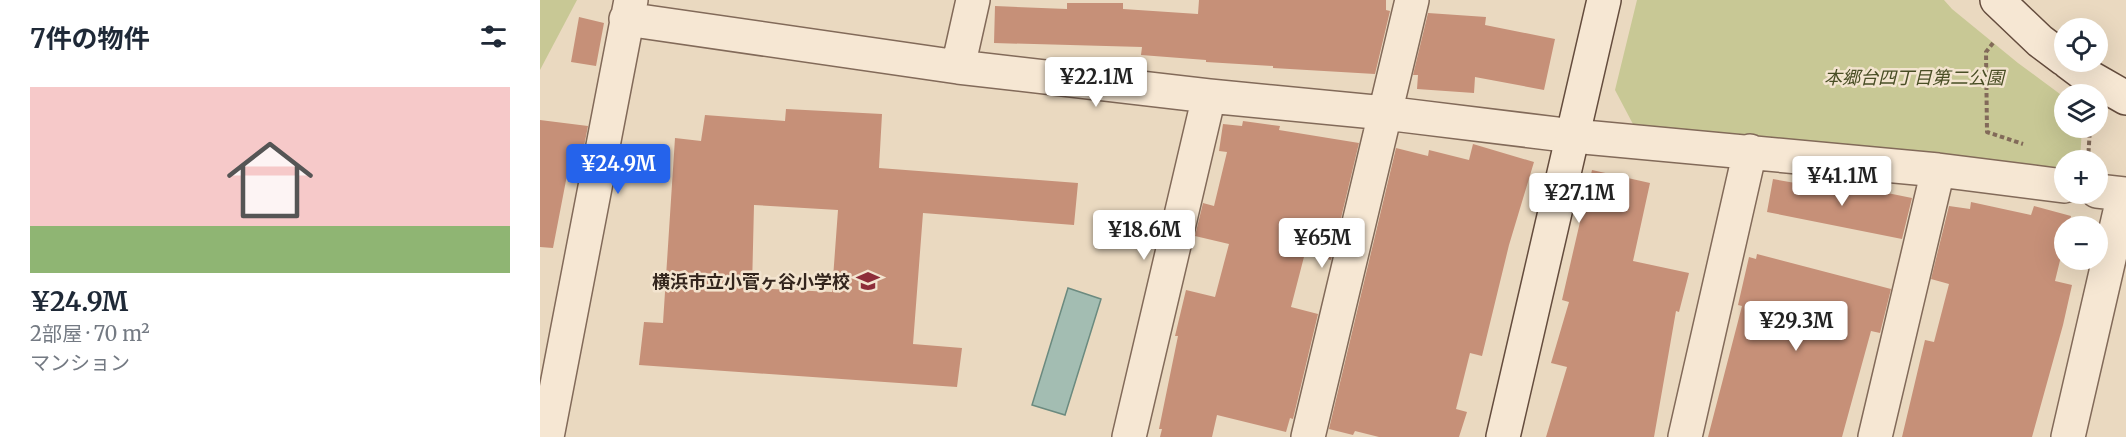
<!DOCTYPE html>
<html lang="ja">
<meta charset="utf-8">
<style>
:root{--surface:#fff;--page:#f6f6f7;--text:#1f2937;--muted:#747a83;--line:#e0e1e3;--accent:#2563eb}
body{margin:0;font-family:Merriweather,"Noto Sans JP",serif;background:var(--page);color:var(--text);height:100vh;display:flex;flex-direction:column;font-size:22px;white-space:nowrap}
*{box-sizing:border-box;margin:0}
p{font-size:20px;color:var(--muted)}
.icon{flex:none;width:33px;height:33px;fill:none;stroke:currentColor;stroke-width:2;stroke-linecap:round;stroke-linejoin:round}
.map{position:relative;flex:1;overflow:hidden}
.side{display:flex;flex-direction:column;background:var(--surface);width:540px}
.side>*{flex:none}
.fabs{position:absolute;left:1514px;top:18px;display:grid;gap:12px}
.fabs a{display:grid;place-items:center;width:54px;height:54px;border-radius:50%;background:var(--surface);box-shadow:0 6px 24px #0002;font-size:30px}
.price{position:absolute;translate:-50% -51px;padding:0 14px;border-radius:6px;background:#fff;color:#222;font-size:20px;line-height:39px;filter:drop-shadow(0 2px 3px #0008)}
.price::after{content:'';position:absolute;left:50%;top:36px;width:18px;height:14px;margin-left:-9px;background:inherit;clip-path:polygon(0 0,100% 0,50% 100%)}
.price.active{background:var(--accent);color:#fff}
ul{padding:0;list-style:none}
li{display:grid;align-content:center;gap:12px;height:318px;padding:0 30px}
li+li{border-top:2px solid var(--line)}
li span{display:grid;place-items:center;height:186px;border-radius:0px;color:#555}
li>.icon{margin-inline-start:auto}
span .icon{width:108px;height:108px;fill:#fffc;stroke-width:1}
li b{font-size:26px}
h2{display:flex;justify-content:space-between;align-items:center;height:72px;padding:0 30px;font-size:26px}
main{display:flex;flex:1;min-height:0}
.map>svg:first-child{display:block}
.green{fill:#c8c895}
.water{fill:#a3bdb2;stroke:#6b8a7f;stroke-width:1.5}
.building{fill:#c69078;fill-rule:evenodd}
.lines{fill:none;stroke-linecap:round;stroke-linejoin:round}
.street-casing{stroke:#826a59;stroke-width:36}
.secondary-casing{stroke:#644c3d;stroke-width:36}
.path{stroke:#826a59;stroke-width:4;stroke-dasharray:4.5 3;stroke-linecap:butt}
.street{stroke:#f6e7d3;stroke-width:33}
.secondary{stroke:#f6e7d3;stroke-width:33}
.labels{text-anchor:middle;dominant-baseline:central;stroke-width:5;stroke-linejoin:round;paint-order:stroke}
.park-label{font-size:18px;font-style:italic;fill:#494e25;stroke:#f3e4cf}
.poi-label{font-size:18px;font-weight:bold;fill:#33251d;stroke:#f3e4cf;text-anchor:end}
</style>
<main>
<section class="side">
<h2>7件の物件<svg class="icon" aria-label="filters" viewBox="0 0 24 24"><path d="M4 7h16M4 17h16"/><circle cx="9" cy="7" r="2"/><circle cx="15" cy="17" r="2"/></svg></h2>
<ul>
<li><span style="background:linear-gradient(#f6c9c9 75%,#8fb573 0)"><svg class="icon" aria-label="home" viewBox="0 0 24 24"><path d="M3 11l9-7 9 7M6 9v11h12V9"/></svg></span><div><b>¥24.9M</b><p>2部屋 · 70 m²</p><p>マンション</p></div></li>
</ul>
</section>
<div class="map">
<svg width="1586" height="437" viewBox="0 0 1586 437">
<rect width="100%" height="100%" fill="#ead9c0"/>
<path class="green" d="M 0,0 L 37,0 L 0,70 Z
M 1097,0 L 1404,0 L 1412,9 L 1478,63 L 1524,97 L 1524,128 L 1542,128 L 1540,160 L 1524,160 L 1524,168 L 1094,126 L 1075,90 Z"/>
<path class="water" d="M 528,288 L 561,299 L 525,415 L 492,405 Z"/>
<path class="building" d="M 659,0 L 846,0 L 846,10 L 850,11 L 835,74 L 733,68 L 733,66 L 666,62 L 666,60 L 601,55 L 602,47 L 454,43 L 455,6 L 527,9 L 527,3 L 583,3 L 583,9 L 658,14 Z
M 888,13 L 946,17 L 945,25 L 1015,39 L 1004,90 L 935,77 L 934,93 L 877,89 L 878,75 L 873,75 Z
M 39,17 L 64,23 L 56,66 L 31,62 Z
M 246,109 L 342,114 L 339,168 L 538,183 L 534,225 L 383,213 L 373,344 L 422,348 L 417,387 L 99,365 L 104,322 L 123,323 L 135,138 L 161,141 L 165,115 L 245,121 ZM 214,205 L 298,210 L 292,292 L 212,288 Z
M 0,120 L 48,126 L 39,172 L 28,170 L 13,248 L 0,247 Z
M 703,121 L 740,126 L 739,130 L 819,143 L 791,260 L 765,253 L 751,307 L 778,314 L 753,419 L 750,418 L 746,432 L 677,415 L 672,437 L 620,437 L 622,429 L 619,429 L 638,336 L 635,336 L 646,290 L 675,297 L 689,244 L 655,236 L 663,203 L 674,206 L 687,152 L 679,151 L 683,124 L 702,126 Z
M 933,144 L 994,162 L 969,245 L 942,356 L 930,353 L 916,409 L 927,412 L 919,437 L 839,437 L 815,431 L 813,435 L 789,429 L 856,148 L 888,156 L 889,150 L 929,160 Z
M 1052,170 L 1110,183 L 1093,261 L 1149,273 L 1139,312 L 1136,311 L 1114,437 L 1006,437 L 1027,367 L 1011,363 L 1029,302 L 1022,300 Z
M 1233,179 L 1307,192 L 1308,185 L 1372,198 L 1362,239 L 1227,212 Z
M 1431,202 L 1491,215 L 1494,206 L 1531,216 L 1529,226 L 1524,226 L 1524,244 L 1515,281 L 1532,285 L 1523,325 L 1492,437 L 1362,437 L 1385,340 L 1394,342 L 1409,284 L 1391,279 L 1409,206 L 1430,209 Z
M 1217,254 L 1351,289 L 1340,333 L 1331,331 L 1302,437 L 1168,437 L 1202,306 L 1198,305 L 1209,257 L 1216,259 Z"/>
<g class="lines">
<g class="street-casing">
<path id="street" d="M 86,19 L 418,67 L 669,96 L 845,113 L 1033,136 L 1398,170 L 1524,186
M 418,67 L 433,0
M 7,437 L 91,0
M 589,437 L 669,96
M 768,437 L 872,0
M 1145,437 L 1210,151
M 1335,437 L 1398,170
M 1528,437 L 1584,194 L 1557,191"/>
</g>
<g class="secondary-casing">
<path id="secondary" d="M 1457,0 L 1500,41 L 1524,59
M 1528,62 L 1544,74 L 1586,98
M 963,437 L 1064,0"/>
</g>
<path class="path" d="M 1453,43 L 1446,52 L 1447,132 L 1483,144
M 1548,160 L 1550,128"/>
<use href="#street" class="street"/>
<use href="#secondary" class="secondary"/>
</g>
<defs>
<g id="school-bare" transform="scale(1.8)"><path d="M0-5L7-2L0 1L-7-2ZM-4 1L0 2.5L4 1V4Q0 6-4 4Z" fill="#8d2d39" stroke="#f3e4cf" stroke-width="2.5" paint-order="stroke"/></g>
</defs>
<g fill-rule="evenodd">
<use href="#school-bare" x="328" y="281"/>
</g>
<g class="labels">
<g class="park-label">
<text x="1374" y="77">本郷台四丁目第二公園</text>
</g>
<g class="poi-label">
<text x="310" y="281">横浜市立小菅ヶ谷小学校</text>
</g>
</g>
</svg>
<div class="fabs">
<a><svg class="icon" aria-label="locate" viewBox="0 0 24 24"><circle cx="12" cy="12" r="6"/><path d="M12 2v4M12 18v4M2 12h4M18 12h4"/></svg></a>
<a><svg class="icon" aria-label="layers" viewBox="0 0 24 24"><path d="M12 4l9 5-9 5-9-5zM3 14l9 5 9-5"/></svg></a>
<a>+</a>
<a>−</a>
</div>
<b class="price" style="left:556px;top:108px">¥22.1M</b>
<b class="price active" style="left:78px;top:195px">¥24.9M</b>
<b class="price" style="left:1302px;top:207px">¥41.1M</b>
<b class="price" style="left:1039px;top:224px">¥27.1M</b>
<b class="price" style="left:604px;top:261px">¥18.6M</b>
<b class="price" style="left:782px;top:269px">¥65M</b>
<b class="price" style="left:1256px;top:352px">¥29.3M</b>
</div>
</main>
